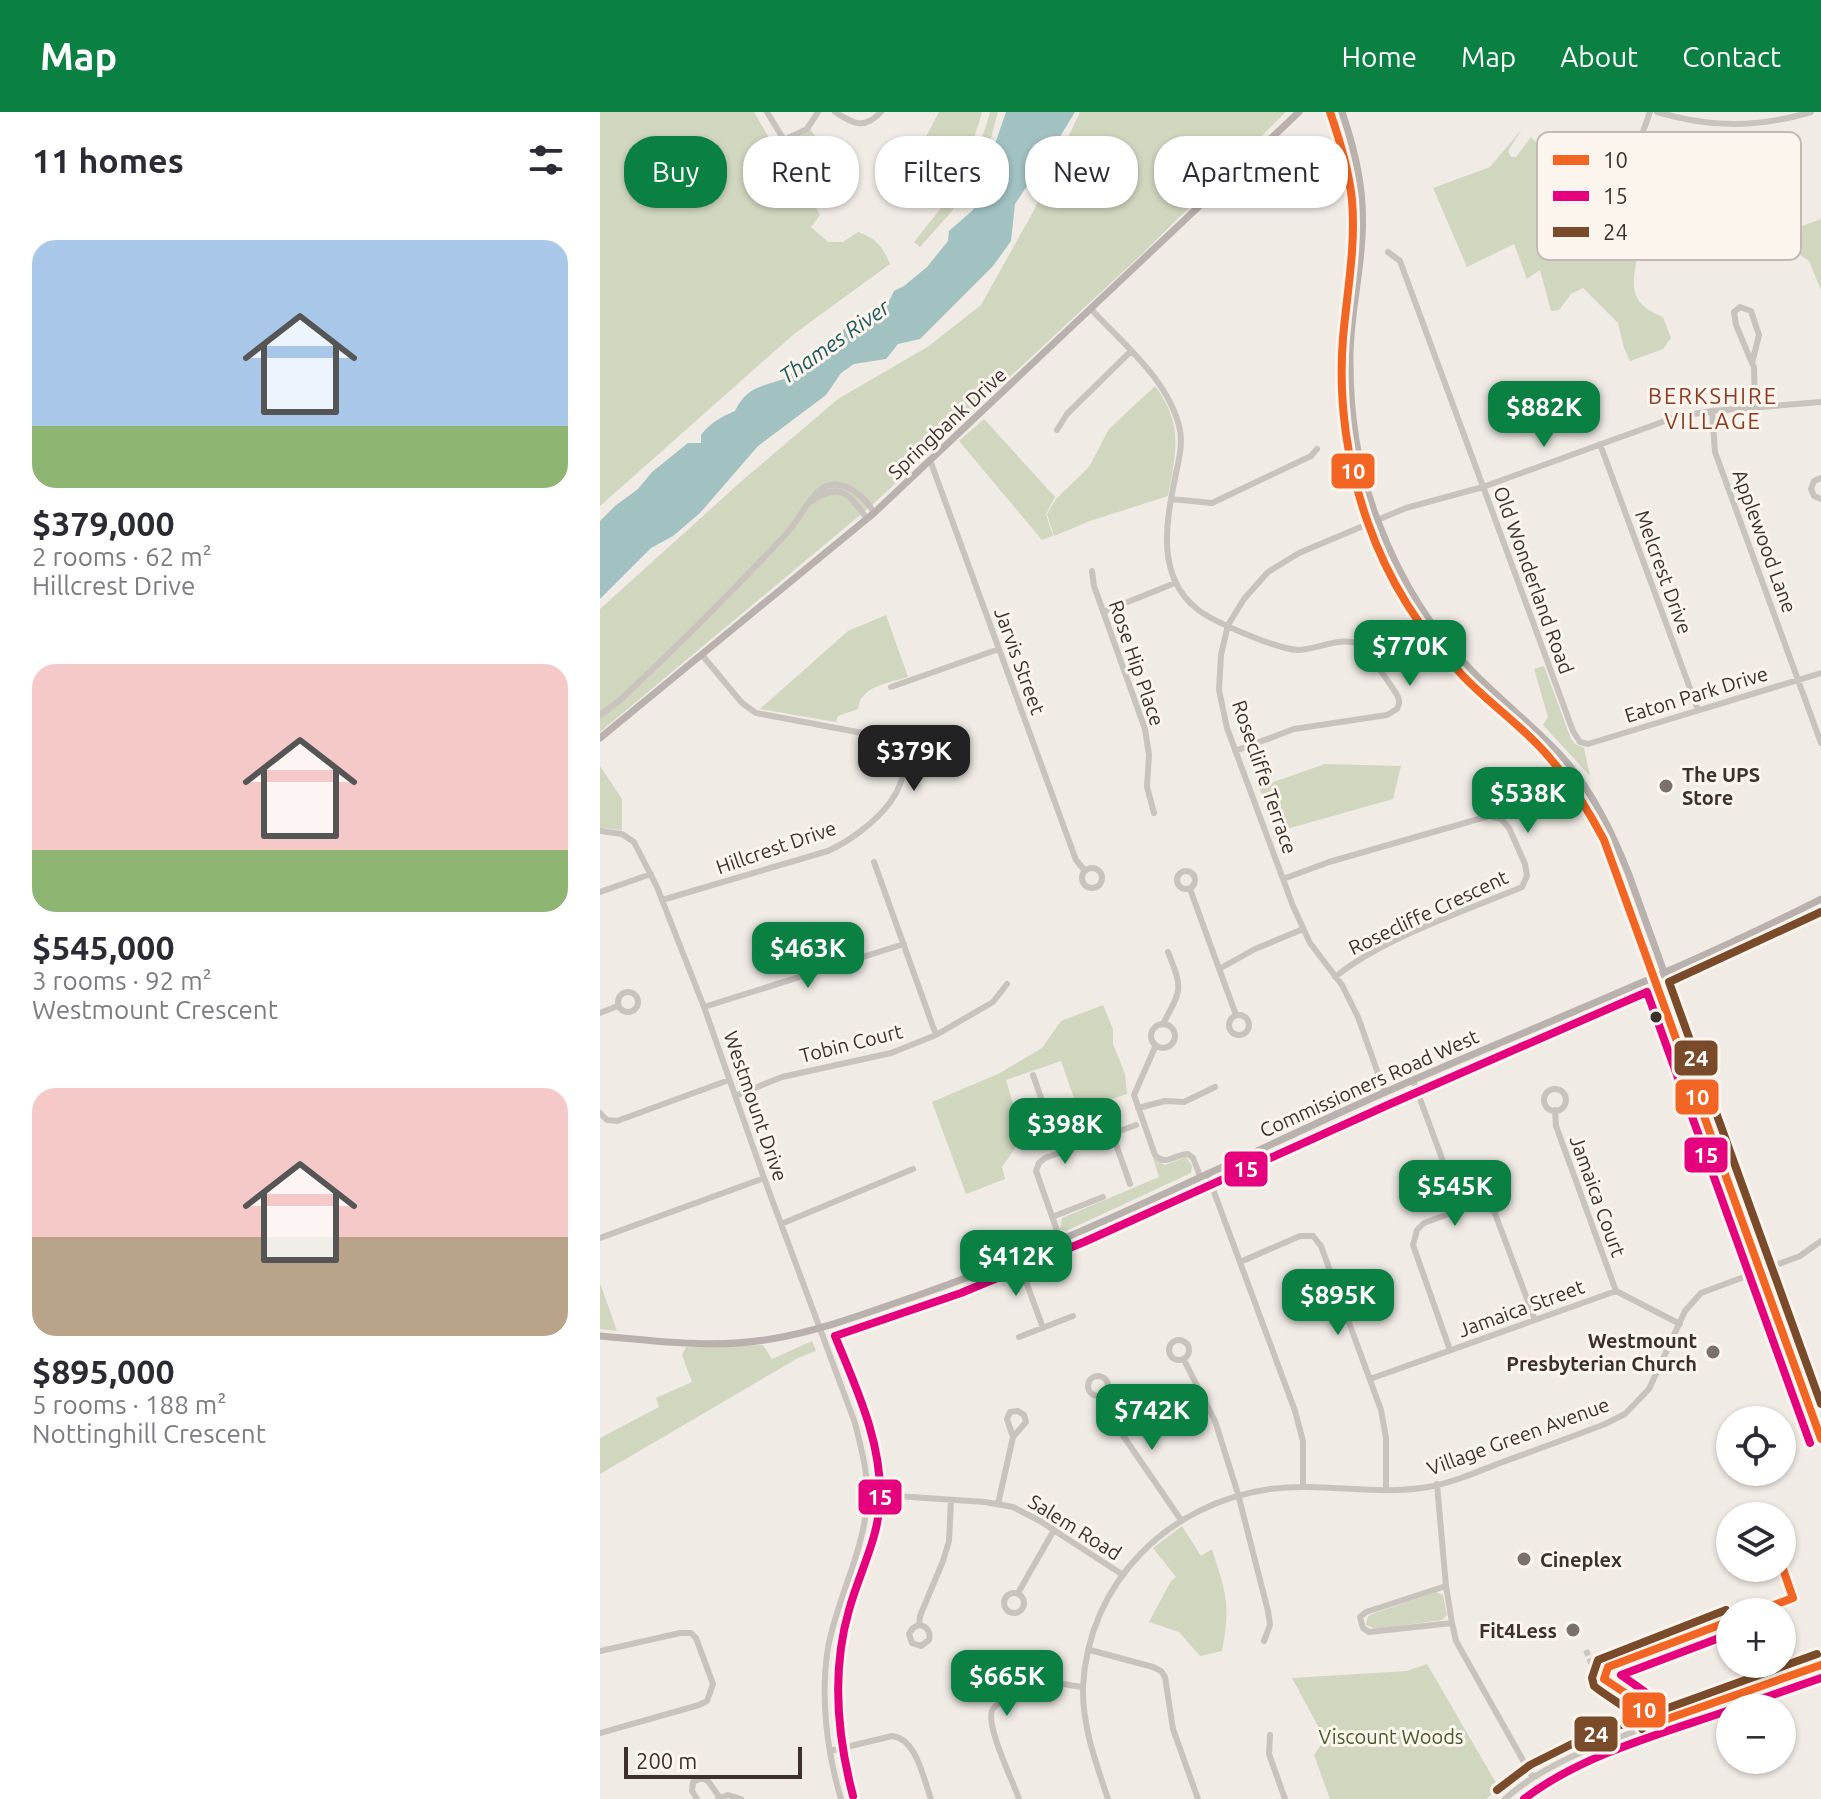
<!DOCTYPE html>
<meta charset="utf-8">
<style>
:root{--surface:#fff;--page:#f2f2f3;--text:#2b2b33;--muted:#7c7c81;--accent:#0b8043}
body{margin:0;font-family:Ubuntu,sans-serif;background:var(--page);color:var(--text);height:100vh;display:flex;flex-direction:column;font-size:30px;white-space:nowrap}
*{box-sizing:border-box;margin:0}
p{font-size:26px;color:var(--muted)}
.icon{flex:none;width:44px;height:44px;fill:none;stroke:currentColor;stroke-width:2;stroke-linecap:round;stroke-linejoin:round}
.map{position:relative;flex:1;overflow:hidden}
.details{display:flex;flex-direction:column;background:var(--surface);width:600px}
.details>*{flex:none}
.hud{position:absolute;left:24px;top:24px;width:760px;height:72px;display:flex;gap:16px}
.tools{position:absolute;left:1116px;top:1294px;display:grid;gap:16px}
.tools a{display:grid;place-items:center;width:80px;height:80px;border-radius:50%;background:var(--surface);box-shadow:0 2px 6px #0004;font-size:40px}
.scale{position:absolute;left:24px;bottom:20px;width:178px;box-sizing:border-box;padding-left:8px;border:4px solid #3b302b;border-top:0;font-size:22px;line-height:28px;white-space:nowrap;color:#3b302b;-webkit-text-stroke:6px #fbf5ee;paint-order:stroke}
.price{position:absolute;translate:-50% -68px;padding:0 18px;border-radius:16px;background:var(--accent);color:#fff;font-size:26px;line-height:52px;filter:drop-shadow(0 2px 4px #0008)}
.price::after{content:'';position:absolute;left:50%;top:48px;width:24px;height:18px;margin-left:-12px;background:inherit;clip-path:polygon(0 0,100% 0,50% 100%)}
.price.on{background:#222;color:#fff}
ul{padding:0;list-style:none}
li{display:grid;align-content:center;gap:16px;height:424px;padding:0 32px}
li span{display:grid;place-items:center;height:248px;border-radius:24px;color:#555}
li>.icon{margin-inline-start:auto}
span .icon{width:144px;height:144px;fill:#fffc;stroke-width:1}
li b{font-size:34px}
h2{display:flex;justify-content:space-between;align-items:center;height:96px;padding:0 32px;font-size:34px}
.chip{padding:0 28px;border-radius:32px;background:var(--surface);box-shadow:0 2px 6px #0004;font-size:28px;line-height:72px}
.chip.on{background:var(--accent);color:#fff}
header{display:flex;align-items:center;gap:48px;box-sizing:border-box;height:112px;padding:0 40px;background:var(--accent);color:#fff}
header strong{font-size:38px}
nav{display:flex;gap:44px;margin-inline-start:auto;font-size:28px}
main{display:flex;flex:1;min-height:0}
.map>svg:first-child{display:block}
.green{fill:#d1d6bf}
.water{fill:#a1c2c1}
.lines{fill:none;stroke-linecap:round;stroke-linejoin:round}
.minor-tunnel{stroke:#ccc6c0;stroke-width:6;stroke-dasharray:6 3;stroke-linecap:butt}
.minor{stroke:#c9c3be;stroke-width:6}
.major{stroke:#b8b1ad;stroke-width:7}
.bus-1-casing{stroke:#fbf5ee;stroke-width:14}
.bus-2-casing{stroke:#fbf5ee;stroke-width:14}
.bus-3-casing{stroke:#fbf5ee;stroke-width:14}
.bus-1{stroke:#f26522;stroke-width:8}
.bus-2{stroke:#e5007d;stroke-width:8}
.bus-3{stroke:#7a4b2a;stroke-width:8}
.poi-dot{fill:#7a716c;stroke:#fbf5ee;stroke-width:3}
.bus-dot{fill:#3b302b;stroke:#fbf5ee;stroke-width:3}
.labels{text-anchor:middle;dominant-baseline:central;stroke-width:6;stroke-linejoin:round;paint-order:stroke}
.street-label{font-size:20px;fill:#3b302b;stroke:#fbf5ee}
.poi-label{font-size:20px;font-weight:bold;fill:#3b302b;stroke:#fbf5ee;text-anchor:start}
.park-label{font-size:20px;fill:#4a5a2e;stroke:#fbf5ee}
.water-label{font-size:22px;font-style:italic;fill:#1f5a5e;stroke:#fbf5ee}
.neighbourhood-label{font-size:22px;letter-spacing:2px;fill:#8c3b22;stroke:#fbf5ee}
.key{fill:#fbf5ee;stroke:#c1bab4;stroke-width:2}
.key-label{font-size:22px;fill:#3b302b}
.line-badge{stroke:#fbf5ee;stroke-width:3}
.badge-label{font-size:22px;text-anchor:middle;font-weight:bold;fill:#fff}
</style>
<header>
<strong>Map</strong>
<nav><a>Home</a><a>Map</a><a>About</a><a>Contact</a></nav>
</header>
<main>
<section class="details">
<h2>11 homes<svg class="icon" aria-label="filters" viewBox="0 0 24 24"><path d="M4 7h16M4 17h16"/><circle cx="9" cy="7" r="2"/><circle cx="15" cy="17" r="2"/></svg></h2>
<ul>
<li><span style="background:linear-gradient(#a9c7e8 75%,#8fb573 0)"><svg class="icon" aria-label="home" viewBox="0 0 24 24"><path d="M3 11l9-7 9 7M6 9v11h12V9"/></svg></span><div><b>$379,000</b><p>2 rooms · 62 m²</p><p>Hillcrest Drive</p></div></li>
<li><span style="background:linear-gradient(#f6c9c9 75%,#8fb573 0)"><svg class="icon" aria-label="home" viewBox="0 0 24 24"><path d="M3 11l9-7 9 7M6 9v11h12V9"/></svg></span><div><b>$545,000</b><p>3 rooms · 92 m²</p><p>Westmount Crescent</p></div></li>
<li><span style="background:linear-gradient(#f6c9c9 60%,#b9a48a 0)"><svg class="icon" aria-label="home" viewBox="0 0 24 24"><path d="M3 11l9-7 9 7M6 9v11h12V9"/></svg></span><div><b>$895,000</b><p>5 rooms · 188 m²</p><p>Nottinghill Crescent</p></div></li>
</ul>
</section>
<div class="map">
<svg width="1221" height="1687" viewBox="0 0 1221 1687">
<rect width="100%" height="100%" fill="#f0ebe5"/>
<path class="green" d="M 0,0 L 154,0 L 176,38 L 211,18 L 238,59 L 240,77 L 214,92 L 220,103 L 211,115 L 228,130 L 243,130 L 258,120 C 276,126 283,135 290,152 L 194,222 L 0,394 Z
M 339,0 L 382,0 C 375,29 362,51 347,77 C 332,79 321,65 310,55 Z
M 390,0 L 398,0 L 388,37 L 352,99 L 320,135 L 314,130 C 348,88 376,54 390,0 Z
M 480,0 L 686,0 L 542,142 L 271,394 L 0,620 L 0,497 L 144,367 L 238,287 L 329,234 L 381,193 L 433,100 Z
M 922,17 L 908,39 L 911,45 L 916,45 L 931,25 L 955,49 L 960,68 L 970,70 L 972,77 L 980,80 L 986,94 L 989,93 L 1005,139 L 1039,137 C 1032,170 1026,191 1063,205 L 1071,226 L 1063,237 L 1030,249 L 1024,236 L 1018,211 L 983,176 L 971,182 L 959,198 L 951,199 L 940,158 L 927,167 L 914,132 L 867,155 L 833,76 L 890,55 Z
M 1221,107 L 1221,178 L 1209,149 L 1197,141 L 1189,145 L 1179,138 L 1178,126 L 1181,122 Z
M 555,274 C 584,312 576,341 568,384 L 490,409 L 454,424 L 447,402 L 456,387 L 489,355 L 509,317 Z
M 384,307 L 455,385 L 446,402 L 453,424 L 442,428 L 359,329 Z
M 286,503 L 308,565 C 289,571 260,574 258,597 L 238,604 L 236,610 L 160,597 L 248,519 Z
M 944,554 L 971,627 L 975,632 L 984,636 L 990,664 L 943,613 L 948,605 L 934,557 Z
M 725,652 L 801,654 L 793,687 L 676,720 L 659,675 Z
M 0,654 L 22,687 L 22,718 L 0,716 Z
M 503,893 L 513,917 L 513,932 L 525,962 L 527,982 L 478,998 L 461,949 L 406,968 L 423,1025 L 402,1055 L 405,1067 L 366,1082 L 332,990 L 400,961 L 442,936 L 461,909 Z
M 586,1045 L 592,1054 L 591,1061 L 466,1119 L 460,1117 L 462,1106 L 559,1065 L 553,1046 L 565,1053 Z
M 0,1171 L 17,1219 L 0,1217 Z
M 212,1229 L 216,1239 L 198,1246 L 0,1362 L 0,1326 L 59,1295 L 56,1286 L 92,1270 L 82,1243 L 86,1235 L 163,1233 L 172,1247 Z
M 582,1414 L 601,1444 L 612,1437 C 626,1482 631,1491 622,1539 L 600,1544 L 579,1520 L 549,1510 L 571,1469 L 576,1465 L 553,1436 Z
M 836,1480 L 843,1483 L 847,1503 L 842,1508 L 776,1517 L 766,1513 L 768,1504 L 775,1501 Z
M 827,1552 L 899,1676 L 886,1687 L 730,1687 L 714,1643 L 725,1627 L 692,1566 L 807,1559 Z"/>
<path class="water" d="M 406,0 L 475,0 L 458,28 L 445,41 L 435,62 L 415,92 L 411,129 L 393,154 L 320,227 L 298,232 L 286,247 L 254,252 L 241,261 L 226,283 L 158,334 L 100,401 L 73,424 L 51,436 L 0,487 L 0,409 L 15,394 L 38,377 L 52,360 L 88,331 L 101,331 L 101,323 C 110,311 121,305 135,299 C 147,273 166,274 190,265 L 195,253 L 279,192 L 289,189 L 294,179 L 304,174 L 327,155 L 348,129 L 349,119 L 373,98 L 380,88 L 383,67 Z"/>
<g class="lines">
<path class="minor-tunnel" d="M 986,1538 L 993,1556 L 1004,1567"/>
<path class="minor" d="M 167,0 L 184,28 L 207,17 L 218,0
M 235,0 C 254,12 264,18 281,0
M 1057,0 C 1112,16 1157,16 1211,0
M 1038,39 L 1058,99 L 1056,104 L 1049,108 L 1040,104 L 1029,72 L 1029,59 L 1050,0
M 788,140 L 800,149 L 973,619 L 980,630 L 988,632 L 1221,561
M 491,197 C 523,232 570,269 580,318 C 583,334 578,351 575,366 C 566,411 556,464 597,497 C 613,510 677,537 698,538 C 716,538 741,524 758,532 C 765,536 794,577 798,585 C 800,591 799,592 797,597 L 787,603 L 694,617 L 635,639
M 1152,251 L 1159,223 L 1151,199 L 1140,195 L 1134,200 L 1136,213 L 1152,251 L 1154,255 L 1155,295
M 1112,299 L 1115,340 L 1221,631
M 457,318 L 467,302 L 530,240
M 1000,332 L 1098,598
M 330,348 L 476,748 L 485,759
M 1221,366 L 1214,369 L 1211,377 L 1214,384 L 1221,387
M 571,387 L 612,391 L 711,344 L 717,337
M 212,389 C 241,369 250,383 267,407
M 492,459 L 494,474 L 545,617 L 549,643 L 547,675 L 554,701
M 503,500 L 575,471
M 291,575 L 399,537
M 0,603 L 19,589 C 77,535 133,479 187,421 C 200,407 213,376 230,373 C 247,369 267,387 274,401
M 0,719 L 22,722 L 34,730 L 57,775 L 104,895 L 164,1066 L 255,1311 C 261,1336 269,1363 267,1389 C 264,1440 237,1486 228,1536 C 220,1585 227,1640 241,1687
M 274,750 L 336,923
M482 766a10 10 0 1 1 20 0a10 10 0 1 1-20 0Z
M577 768a9 9 0 1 1 18 0a9 9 0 1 1-18 0Z
M 683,767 L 729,750 L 889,704 L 901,707 L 909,716 L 925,752 L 927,764 L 922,775 C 863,800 785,825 735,865
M 590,777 L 636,903
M 0,780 L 51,762
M 62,788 L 228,739 C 266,722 337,664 284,625 L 156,601 L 142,591 L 102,543
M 619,857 L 655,837 L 703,817
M18 890a10 10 0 1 1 20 0a10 10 0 1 1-20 0Z
M 104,895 L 304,832
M 0,901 L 18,894
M629 913a10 10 0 1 1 20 0a10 10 0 1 1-20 0Z
M 563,912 C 582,876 583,878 568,840
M551 924a12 12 0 1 1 24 0a12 12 0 1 1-24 0Z
M 556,933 L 534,983 L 555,1043 C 566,1055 575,1042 588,1042 L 593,1046 L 600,1064
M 433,963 L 447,1003 L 465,1039
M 813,968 L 861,1098
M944 988a11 11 0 1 1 22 0a11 11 0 1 1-22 0Z
M 785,981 L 758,905 L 742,873 L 710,831 L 693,794 L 627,616 L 619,578 L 621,543 L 628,513 L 644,487 L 668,460 L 699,441 L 806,396 L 883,375 L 1076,305 L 1112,299 L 1221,290
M 135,984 L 182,965 L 291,941 L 336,923 L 393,890 L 407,872
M 538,996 L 565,989 L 584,990 L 615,975
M 955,998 L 956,1014 L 1016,1179
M 0,1001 L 7,1008 L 17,1009 L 129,968
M 512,1021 L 530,1072
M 607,1061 L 695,1299 L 703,1329 L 703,1375
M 452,1105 L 503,1085
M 181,1112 L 313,1057
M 0,1126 L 164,1066
M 460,1127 L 436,1059 L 439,1051 L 445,1046 L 536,1013
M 417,1145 L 443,1216
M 640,1150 L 700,1124 L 713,1124 L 721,1134 L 781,1298 L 786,1326 L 786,1376
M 419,1225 L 473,1204
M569 1238a10 10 0 1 1 20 0a10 10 0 1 1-20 0Z
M 850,1238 L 813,1133 L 817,1118 L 824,1111 L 873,1093 L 883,1093 L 894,1099 L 935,1208
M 584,1248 L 615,1309 L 638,1382 L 668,1499 L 670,1513 L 664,1529
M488 1274a10 10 0 1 1 20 0a10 10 0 1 1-20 0Z
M 770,1267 L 1016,1179 L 1080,1212
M 502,1283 L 524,1325 L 581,1408
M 837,1372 L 846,1474 L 766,1500 L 760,1505 L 763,1516 L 769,1520 L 852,1511 L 856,1529 L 933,1666
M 267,1382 L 385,1390 L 413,1395 L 440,1409 L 523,1463
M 398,1392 L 413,1325 L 407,1307 L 410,1300 L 418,1299 L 424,1303 L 426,1310 L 413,1325
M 846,1474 L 852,1511
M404 1491a10 10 0 1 1 20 0a10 10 0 1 1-20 0Z
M 418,1481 L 454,1418
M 319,1513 C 327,1514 331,1520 329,1528 L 321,1534 L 312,1531 L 309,1522 L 313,1516 L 319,1513 L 320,1504 L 343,1449 L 349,1429 L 351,1388
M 490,1538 L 553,1555 L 561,1559 L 565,1565 L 573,1617 L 598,1687
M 0,1539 L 80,1521 L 91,1521 L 96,1526 L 113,1572 L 107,1589 L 99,1593 L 0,1621
M 670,1623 L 669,1642 L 685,1687
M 230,1639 L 292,1624 C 317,1627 323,1666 331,1687
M 97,1687 L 92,1679 L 93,1670 L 102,1666 L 108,1669 L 120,1686
M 118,1687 L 128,1683 L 141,1687
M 419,1687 C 413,1669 386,1615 392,1599 C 395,1589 436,1574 446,1572 C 458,1570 472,1574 483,1575
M 508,1687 C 496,1651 482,1614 483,1575 C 488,1470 569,1391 670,1377 C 722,1370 776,1384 828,1375 C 851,1371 875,1361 897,1352 C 933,1339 969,1326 1005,1312 L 1025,1302 L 1049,1277 L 1085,1199 L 1101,1181 L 1200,1144 L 1221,1129
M 905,1687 C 944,1652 993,1635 1041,1617 C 1101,1594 1161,1575 1221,1553"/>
<path class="major" d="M 730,0 C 740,29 749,57 752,88 C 757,142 743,196 742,251 C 741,305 750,360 768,411 C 789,469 822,520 863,564 C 894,596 932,622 959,657 C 977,679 991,703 1004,728 L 1221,1327
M 742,0 C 756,41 765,81 762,125 C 760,167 749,209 750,251 C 750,305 759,362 779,412 C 800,467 830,517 872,559 C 901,589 936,616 964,647 C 993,680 1013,722 1029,763 L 1221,1295
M 0,626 L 274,401 L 699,0
M 0,1224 C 57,1229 114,1237 171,1227 C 221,1219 268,1200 316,1184 C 475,1129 627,1051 781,982 C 928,917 1078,860 1221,787"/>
<g class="bus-1-casing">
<path id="bus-1" d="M 730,0 C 740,29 749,58 752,88 C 756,134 747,180 743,226 C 738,288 747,353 768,411 C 788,468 822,521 863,564 C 887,589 915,609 939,634 C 966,662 986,694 1004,728 L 1221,1327
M 1155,1500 L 1193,1486 L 1182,1454
M 1130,1509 L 1008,1555 L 1004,1567 L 1039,1590 L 1053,1612 L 1221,1553"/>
</g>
<g class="bus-2-casing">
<path id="bus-2" d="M 1135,1596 L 1221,1566
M 1064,1607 L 1048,1582 L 1021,1563 L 1130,1522
M 253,1684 C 237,1623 231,1560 249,1498 C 259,1461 279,1426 280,1387 C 282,1330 256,1276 235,1224 L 361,1181 L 484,1130 L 790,992 L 1047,880 L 1210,1331
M 924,1687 C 981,1643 1063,1621 1130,1598"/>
</g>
<g class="bus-3-casing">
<path id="bus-3" d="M 1221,800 L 1069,870 L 1221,1292
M 1042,1617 C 1031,1594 1012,1589 994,1574 L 992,1566 L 998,1548 L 1126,1498
M 897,1678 L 930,1653 L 982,1627 L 1217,1542"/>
</g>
<use href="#bus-1" class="bus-1"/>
<use href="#bus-2" class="bus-2"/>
<use href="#bus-3" class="bus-3"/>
</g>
<g class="poi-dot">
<circle cx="1066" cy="674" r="8"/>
<circle cx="1113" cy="1240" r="8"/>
<circle cx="924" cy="1447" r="8"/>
<circle cx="973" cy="1518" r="8"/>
</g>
<circle class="bus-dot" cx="1056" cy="905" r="7"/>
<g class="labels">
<g class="street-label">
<text transform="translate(347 311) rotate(-43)">Springbank Drive</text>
<text transform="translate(1165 429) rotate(70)">Applewood Lane</text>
<text transform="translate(1064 460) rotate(70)">Melcrest Drive</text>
<text transform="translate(934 468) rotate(70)">Old Wonderland Road</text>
<text transform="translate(420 549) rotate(70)">Jarvis Street</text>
<text transform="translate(537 551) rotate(71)">Rose Hip Place</text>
<text transform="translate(1096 582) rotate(-17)">Eaton Park Drive</text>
<text transform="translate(665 665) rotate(71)">Rosecliffe Terrace</text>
<text transform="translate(176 735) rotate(-19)">Hillcrest Drive</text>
<text transform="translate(828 800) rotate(-25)">Rosecliffe Crescent</text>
<text transform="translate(251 931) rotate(-14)">Tobin Court</text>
<text transform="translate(769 971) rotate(-24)">Commissioners Road West</text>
<text transform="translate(156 994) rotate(71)">Westmount Drive</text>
<text transform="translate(998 1084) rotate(70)">Jamaica Court</text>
<text transform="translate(921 1196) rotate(-20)">Jamaica Street</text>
<text transform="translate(918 1324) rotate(-20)">Village Green Avenue</text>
<text transform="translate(475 1415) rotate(32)">Salem Road</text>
</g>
<g class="poi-label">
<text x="1082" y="662">The UPS<tspan x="1082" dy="23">Store</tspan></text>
<text x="1097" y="1228" text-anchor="end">Westmount<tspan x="1097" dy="23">Presbyterian Church</tspan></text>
<text x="940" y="1447">Cineplex</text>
<text x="957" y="1518" text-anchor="end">Fit4Less</text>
</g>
<g class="park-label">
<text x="791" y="1624">Viscount Woods</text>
</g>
<g class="water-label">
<text transform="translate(234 229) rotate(-35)">Thames River</text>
</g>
<g class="neighbourhood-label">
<text x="1113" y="283">BERKSHIRE<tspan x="1113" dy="25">VILLAGE</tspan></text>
</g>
</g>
<rect x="937" y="20" width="264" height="128" rx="12" class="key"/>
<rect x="953" y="43" width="36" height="10" fill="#f26522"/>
<rect x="953" y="79" width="36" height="10" fill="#e5007d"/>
<rect x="953" y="115" width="36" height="10" fill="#7a4b2a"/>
<g class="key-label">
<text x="1003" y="56">10</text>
<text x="1003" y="92">15</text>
<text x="1003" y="128">24</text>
</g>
<g class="line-badge">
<rect x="730" y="340" width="46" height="38" rx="8" fill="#f26522"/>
<rect x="1073" y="927" width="46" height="38" rx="8" fill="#7a4b2a"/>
<rect x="1074" y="966" width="46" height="38" rx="8" fill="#f26522"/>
<rect x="1083" y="1024" width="46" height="38" rx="8" fill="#e5007d"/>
<rect x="623" y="1038" width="46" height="38" rx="8" fill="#e5007d"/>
<rect x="257" y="1366" width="46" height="38" rx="8" fill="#e5007d"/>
<rect x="1021" y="1579" width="46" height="38" rx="8" fill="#f26522"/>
<rect x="973" y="1603" width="46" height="38" rx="8" fill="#7a4b2a"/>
</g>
<g class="badge-label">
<text x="753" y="367">10</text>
<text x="1096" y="954">24</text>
<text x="1097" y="993">10</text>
<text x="1106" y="1051">15</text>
<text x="646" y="1065">15</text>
<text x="280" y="1393">15</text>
<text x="1044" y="1606">10</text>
<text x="996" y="1630">24</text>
</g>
</svg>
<div class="tools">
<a><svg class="icon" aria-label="locate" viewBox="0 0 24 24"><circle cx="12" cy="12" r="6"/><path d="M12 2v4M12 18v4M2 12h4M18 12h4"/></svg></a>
<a><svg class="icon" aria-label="layers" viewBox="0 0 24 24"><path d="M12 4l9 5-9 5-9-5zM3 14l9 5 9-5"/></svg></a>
<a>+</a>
<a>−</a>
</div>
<div class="scale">200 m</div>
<b class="price" style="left:944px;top:337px">$882K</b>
<b class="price" style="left:810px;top:576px">$770K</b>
<b class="price on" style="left:314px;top:681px">$379K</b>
<b class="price" style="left:928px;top:723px">$538K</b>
<b class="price" style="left:208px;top:878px">$463K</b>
<b class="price" style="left:465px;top:1054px">$398K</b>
<b class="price" style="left:855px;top:1116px">$545K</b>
<b class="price" style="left:416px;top:1186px">$412K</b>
<b class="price" style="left:738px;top:1225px">$895K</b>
<b class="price" style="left:552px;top:1340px">$742K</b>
<b class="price" style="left:407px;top:1606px">$665K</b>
<div class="hud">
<a class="chip on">Buy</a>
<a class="chip">Rent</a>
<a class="chip">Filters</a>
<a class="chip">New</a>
<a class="chip">Apartment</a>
</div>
</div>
</main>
